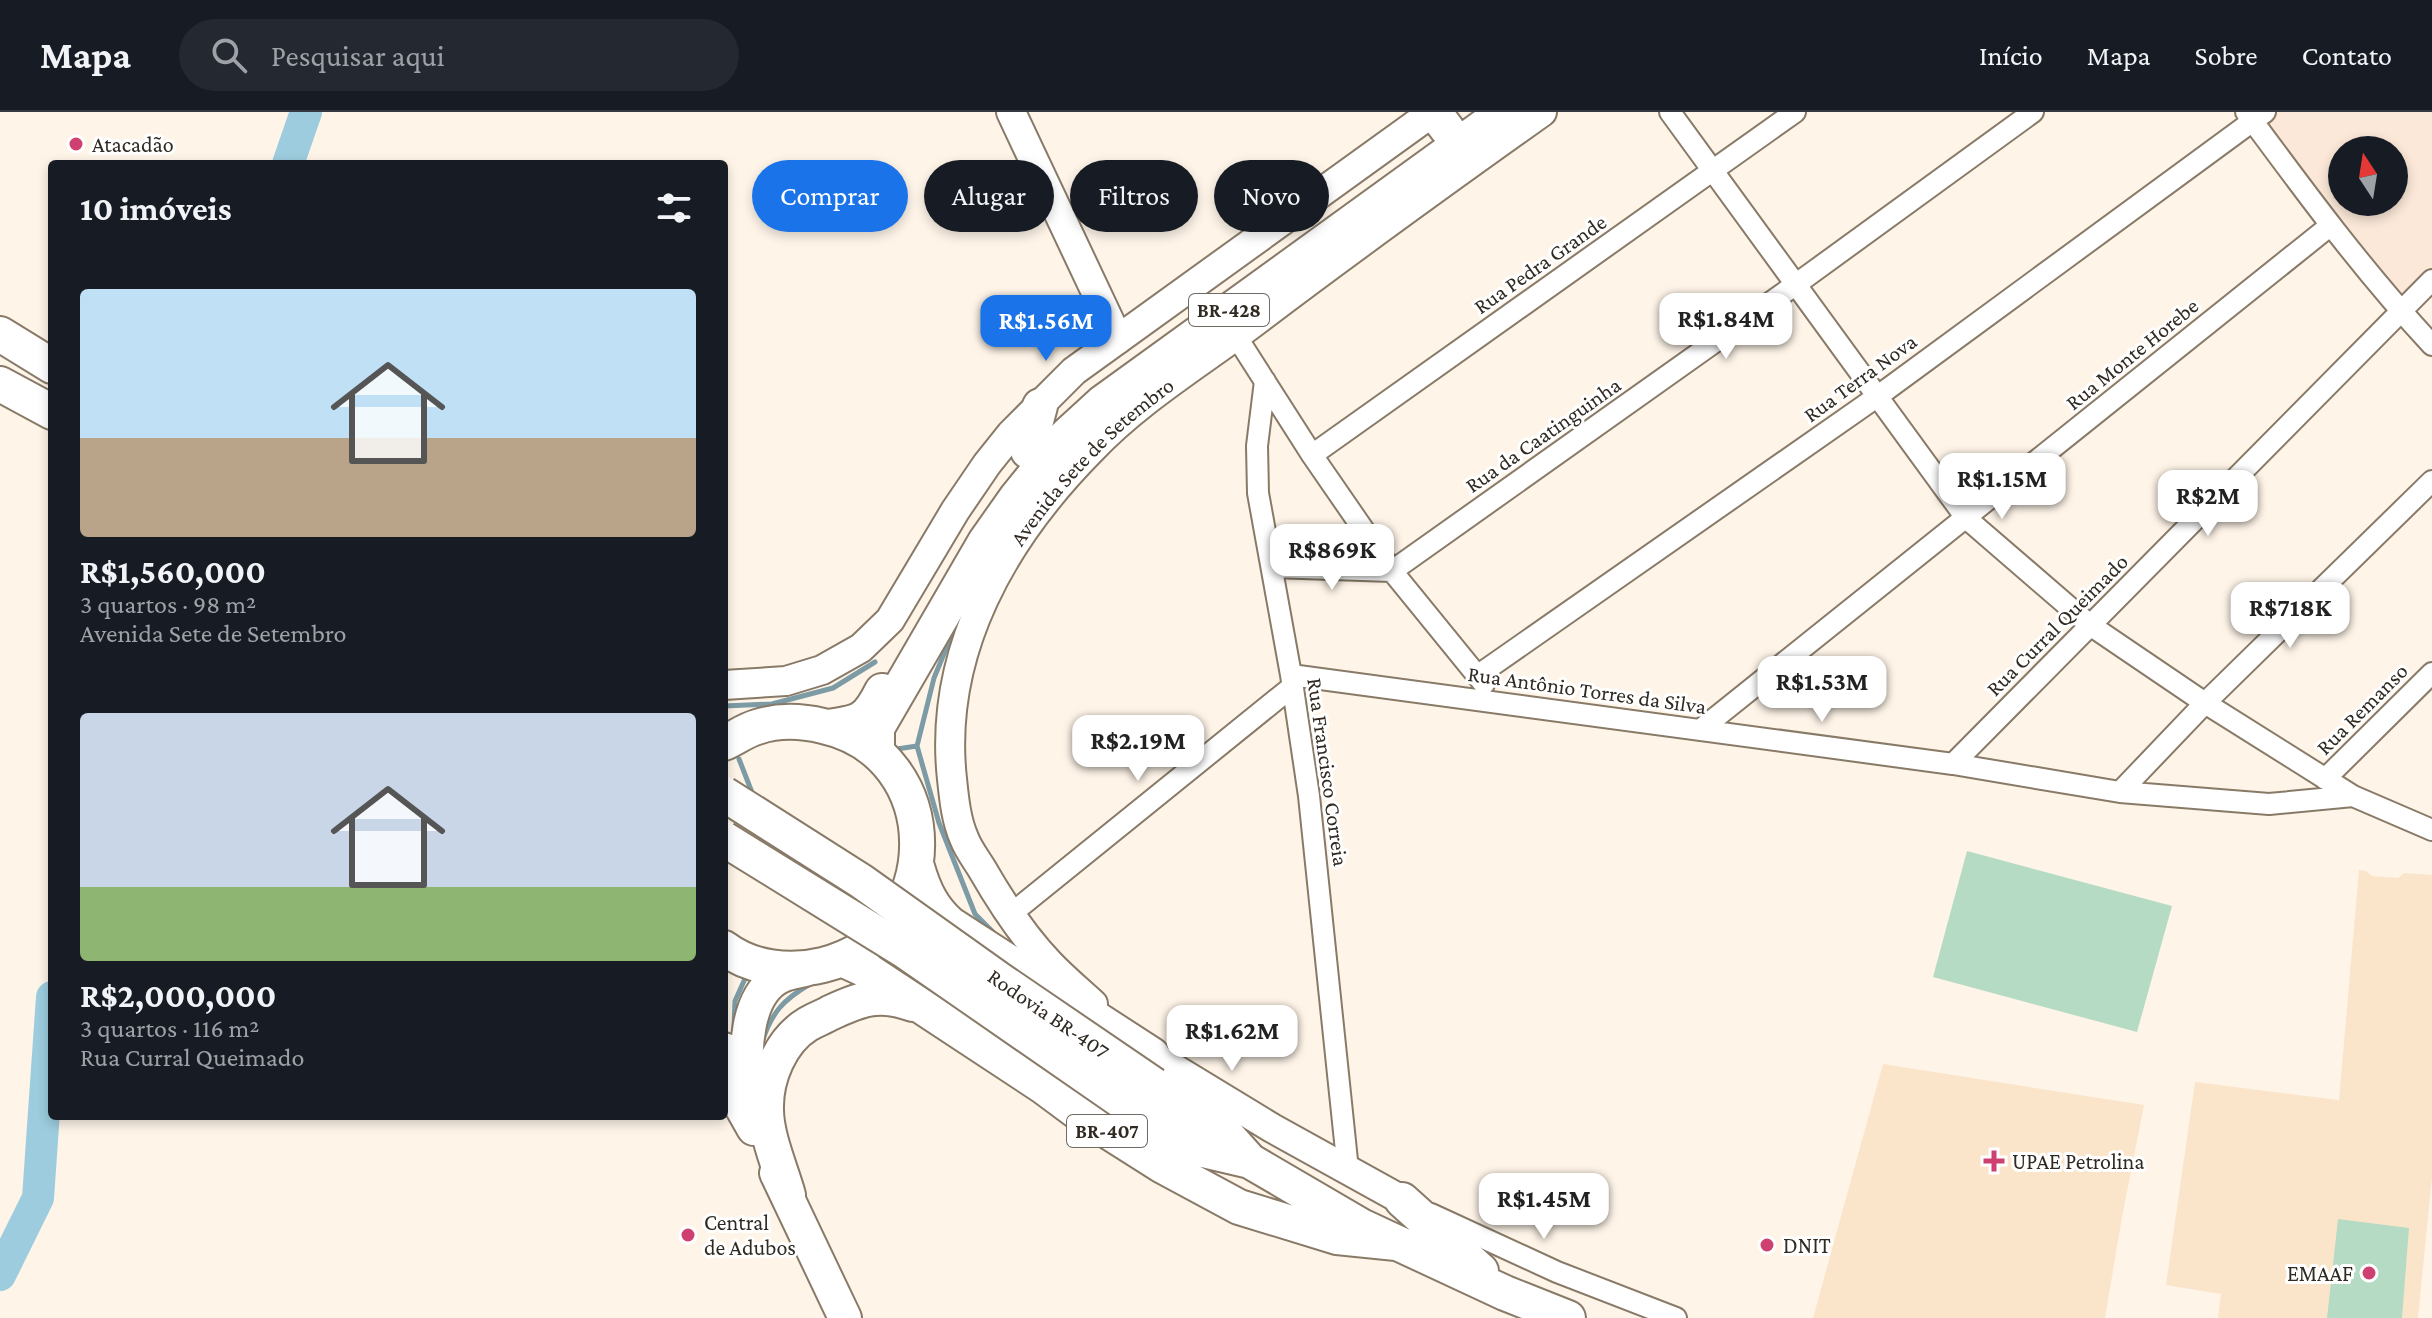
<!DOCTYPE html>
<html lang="pt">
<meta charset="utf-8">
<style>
:root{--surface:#171b24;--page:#242831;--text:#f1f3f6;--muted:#9ea1a6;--line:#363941;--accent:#1a73e8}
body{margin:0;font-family:"Crimson Pro",serif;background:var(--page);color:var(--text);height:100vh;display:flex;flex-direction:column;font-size:30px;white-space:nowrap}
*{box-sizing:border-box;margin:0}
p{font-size:26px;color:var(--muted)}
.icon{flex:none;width:44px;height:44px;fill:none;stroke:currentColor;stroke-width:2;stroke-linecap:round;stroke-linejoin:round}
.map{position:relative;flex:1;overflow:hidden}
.drawer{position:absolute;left:48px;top:48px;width:680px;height:960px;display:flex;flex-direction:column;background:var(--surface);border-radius:8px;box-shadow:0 4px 12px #0003}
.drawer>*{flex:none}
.hud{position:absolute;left:752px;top:48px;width:760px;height:72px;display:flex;gap:16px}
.needle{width:52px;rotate:348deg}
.tools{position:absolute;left:2328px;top:24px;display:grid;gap:16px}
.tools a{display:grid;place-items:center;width:80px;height:80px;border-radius:50%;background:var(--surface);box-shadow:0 4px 12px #0003;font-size:40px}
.price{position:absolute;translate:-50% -68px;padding:0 18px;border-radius:16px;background:#fff;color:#222;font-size:26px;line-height:52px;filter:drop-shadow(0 2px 4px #0008)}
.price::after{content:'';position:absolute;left:50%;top:48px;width:24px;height:18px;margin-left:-12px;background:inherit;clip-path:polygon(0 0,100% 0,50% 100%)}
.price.selected{background:var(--accent);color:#fff}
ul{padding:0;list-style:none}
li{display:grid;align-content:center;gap:16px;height:424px;padding:0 32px}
li span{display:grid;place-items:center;height:248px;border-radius:8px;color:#555}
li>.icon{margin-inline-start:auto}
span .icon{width:144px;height:144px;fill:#fffc;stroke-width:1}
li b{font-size:34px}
h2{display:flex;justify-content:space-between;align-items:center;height:96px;padding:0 32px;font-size:34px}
.tag{padding:0 28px;border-radius:36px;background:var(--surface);box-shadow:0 4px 12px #0003;font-size:28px;line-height:72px}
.tag.selected{background:var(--accent);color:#fff}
header{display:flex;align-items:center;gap:48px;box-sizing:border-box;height:112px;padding:0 40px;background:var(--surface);border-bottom:2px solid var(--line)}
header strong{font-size:38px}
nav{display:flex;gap:44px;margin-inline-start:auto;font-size:28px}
.search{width:560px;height:72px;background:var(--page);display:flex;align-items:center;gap:20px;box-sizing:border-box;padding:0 28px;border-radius:44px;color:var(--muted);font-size:30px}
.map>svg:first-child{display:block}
.commercial{fill:#fbe8d8;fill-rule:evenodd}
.built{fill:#fbe5ca}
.green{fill:#b5dbc4}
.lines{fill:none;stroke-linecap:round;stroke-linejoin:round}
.stream{stroke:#7c9ba5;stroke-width:5}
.river{stroke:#9cccdd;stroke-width:32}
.minor-casing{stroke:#887a67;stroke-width:24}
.secondary-casing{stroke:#887a67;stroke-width:32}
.primary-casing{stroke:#887a67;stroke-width:36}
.trunk-casing{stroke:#887a67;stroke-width:38}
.minor{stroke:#fff;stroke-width:20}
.secondary{stroke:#fff;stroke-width:28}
.primary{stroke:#fff;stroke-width:32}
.trunk{stroke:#fff;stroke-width:34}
.trunk-bridge-casing{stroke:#887a67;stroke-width:38;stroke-linecap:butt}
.trunk-bridge{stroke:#fff;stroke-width:34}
.poi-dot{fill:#cd4070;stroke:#fff;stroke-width:3}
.labels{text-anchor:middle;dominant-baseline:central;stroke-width:6;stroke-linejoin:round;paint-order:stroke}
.shield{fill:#fff;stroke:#6e6a64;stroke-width:2}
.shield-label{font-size:20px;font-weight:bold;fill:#302a22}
.poi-label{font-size:22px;fill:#302a22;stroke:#fff;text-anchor:start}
.street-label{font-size:22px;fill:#302a22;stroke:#fff}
</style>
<header>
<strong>Mapa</strong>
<div class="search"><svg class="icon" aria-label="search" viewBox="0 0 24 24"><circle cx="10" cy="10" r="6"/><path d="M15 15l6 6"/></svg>Pesquisar aqui</div>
<nav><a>Início</a><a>Mapa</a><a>Sobre</a><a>Contato</a></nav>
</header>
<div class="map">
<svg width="2432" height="1206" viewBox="0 0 2432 1206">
<rect width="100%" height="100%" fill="#fef4e8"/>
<path class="commercial" d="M 2265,0 L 2432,0 L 2432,168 L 2400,199 L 2253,9 ZM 2342,38 L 2394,38 L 2394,90 L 2342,90 Z"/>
<path class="built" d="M 2359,758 L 2366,759 L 2372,764 L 2398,766 L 2404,761 L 2432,763 L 2432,1065 L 2418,1206 L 2218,1206 L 2221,1182 L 2166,1173 L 2195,970 L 2339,988 Z
M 1883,952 L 2144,993 L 2122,1105 L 2105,1206 L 1813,1206 Z"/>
<path class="green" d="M 1967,739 L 2172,794 L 2137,920 L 1933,865 Z
M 2338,1107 L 2409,1116 L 2402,1206 L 2327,1206 Z"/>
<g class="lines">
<path class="stream" d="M 955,515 L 934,566 L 917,634 L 939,711 L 975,802 L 994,821
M 724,594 L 772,592 L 833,576 L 875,550
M 890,638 L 917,634
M 739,647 L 753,683
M 734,915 L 735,889 L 748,860
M 762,930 C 772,900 783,888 810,872"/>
<path class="river" d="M 288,52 L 306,0
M 0,1163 L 38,1086 L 52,885"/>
<g class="minor-casing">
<path id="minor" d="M 1670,0 L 1966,406 L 2090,513 L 2205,591 L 2353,684 L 2432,718
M 2246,0 C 2305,80 2364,160 2432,233
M 1236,224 L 1312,343 L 1392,459 L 1484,572
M 1265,269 L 1257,334 L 1258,381 L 1291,563 L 1309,684 L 1348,1058
M 1312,343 L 1795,0
M 1272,455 L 1392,459 L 1795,173 L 2033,0
M 1291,563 L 1953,652 L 2120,680 L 2269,692 L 2353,684
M 1477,564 L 1878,284 L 2265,0
M 1700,618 L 2331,113
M 1953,652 L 2432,168
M 2325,667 L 2432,561
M 2120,680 L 2205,591 L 2432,369
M 1011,802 L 1293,574
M 1431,1102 L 1557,1160 L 1676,1206"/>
</g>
<g class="secondary-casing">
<g id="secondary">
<path d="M 1011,0 L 1118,227"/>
<path d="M 724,573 L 786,569 L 822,558 L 861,536 L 890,508 L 955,399 L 987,352 L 1011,322 L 1074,259 L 1433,0"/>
<path id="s1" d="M 1093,892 C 1079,879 1063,866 1049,851 C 1023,824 1001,790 982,757 C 976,747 968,737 964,726 C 956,708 954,686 952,667 C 938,539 1004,426 1091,338 C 1137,289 1200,251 1253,211 C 1348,139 1445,69 1542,0"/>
<path d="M 1137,931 L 1152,943 L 1272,1016 L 1402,1088"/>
</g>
</g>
<g class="primary-casing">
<path id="primary" d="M 724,937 L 742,986
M 750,974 C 743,942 746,882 780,865 C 787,861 797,860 805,858
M 776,1061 L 845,1206"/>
</g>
<g class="trunk-casing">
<path id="trunk" d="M 1434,0 L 1447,17
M 0,222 L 52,254
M 0,272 L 52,300
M 1028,339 L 1040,294
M 827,615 C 860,611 867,609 882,579
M 724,631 C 735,626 746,618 757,615 C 778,608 802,609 823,614 C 949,642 948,822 823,853 C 790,861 752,857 724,836
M 877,640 L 877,616 L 985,430 L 1016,386 L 1067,323 L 1102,291 L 1504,0
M 917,755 C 924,779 932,796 950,812 L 1152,943
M 844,848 L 868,859 L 1044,975 L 1079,1001 L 1161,1053 L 1239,1095 L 1337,1125 L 1396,1131
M 724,963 L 754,1016
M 1154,973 L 1216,1011 L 1250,1049
M 1136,999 L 1199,1037 L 1250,1049 L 1361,1114 L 1505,1181 L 1568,1206
M 788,1083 C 781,1058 766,1024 766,998 C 765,967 780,929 808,912 C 815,908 823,905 830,901 C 862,886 879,880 913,892
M 1402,1088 L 1481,1159"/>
</g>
<use href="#minor" class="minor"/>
<use href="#secondary" class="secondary"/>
<use href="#primary" class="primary"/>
<use href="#trunk" class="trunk"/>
<g class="trunk-bridge-casing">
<g id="trunk-bridge">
<path id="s2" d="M 724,682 L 861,769 L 1000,868 L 1154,973"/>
<path d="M 724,727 L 905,839 L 1136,999"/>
</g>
</g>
<use href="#trunk-bridge" class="trunk-bridge"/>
</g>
<g class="poi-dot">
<circle cx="76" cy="32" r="8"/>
<path d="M1990 1037h8v8h8v8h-8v8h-8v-8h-8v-8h8z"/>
<circle cx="688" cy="1123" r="8"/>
<circle cx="1767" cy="1133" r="8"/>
<circle cx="2369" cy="1161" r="8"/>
</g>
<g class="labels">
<g class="shield">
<rect x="1189" y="182" width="80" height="32" rx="6"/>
<rect x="1067" y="1003" width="80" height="32" rx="6"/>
</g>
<g class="shield-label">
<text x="1229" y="198">BR-428</text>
<text x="1107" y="1019">BR-407</text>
</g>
<g class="poi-label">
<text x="92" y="32">Atacadão</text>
<text x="2012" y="1049">UPAE Petrolina</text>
<text x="704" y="1110">Central<tspan x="704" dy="25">de Adubos</tspan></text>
<text x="1783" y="1133">DNIT</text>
<text x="2353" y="1161" text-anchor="end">EMAAF</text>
</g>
<g class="street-label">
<text transform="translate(1540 152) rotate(-35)">Rua Pedra Grande</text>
<text transform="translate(2132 242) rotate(-39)">Rua Monte Horebe</text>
<text transform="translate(1860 266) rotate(-36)">Rua Terra Nova</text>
<text transform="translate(1543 323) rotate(-35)">Rua da Caatinguinha</text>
<text stroke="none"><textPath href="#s1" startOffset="634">Avenida Sete de Setembro</textPath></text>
<text transform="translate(2057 513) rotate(-45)">Rua Curral Queimado</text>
<text transform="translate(1587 578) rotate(8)">Rua Antônio Torres da Silva</text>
<text transform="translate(2362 597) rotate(-45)">Rua Remanso</text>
<text transform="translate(1328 660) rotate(82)">Rua Francisco Correia</text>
<text stroke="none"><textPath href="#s2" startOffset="392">Rodovia BR-407</textPath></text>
</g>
</g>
</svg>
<div class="tools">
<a><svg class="needle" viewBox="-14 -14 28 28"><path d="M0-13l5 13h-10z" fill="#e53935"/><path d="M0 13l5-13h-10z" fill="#9ea1a6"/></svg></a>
</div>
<b class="price" style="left:1726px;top:249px">R$1.84M</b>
<b class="price selected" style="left:1046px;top:251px">R$1.56M</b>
<b class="price" style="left:2002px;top:409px">R$1.15M</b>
<b class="price" style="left:2208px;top:426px">R$2M</b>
<b class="price" style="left:1332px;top:480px">R$869K</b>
<b class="price" style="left:2290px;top:538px">R$718K</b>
<b class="price" style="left:1822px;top:612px">R$1.53M</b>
<b class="price" style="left:1138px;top:671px">R$2.19M</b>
<b class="price" style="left:1232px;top:961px">R$1.62M</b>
<b class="price" style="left:1544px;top:1129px">R$1.45M</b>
<div class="hud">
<a class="tag selected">Comprar</a>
<a class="tag">Alugar</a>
<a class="tag">Filtros</a>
<a class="tag">Novo</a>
</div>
<section class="drawer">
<h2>10 imóveis<svg class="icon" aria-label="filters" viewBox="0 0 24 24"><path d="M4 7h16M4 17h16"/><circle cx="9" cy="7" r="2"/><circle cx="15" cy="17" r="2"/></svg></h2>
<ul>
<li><span style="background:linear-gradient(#bfe0f5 60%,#b9a48a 0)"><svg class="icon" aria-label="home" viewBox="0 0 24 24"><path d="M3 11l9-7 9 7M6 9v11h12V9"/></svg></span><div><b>R$1,560,000</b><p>3 quartos · 98 m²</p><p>Avenida Sete de Setembro</p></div></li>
<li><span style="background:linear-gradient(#c9d6e8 70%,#8fb573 0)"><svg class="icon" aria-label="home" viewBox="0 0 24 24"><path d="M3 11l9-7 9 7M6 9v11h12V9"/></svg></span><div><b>R$2,000,000</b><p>3 quartos · 116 m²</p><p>Rua Curral Queimado</p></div></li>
</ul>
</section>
</div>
